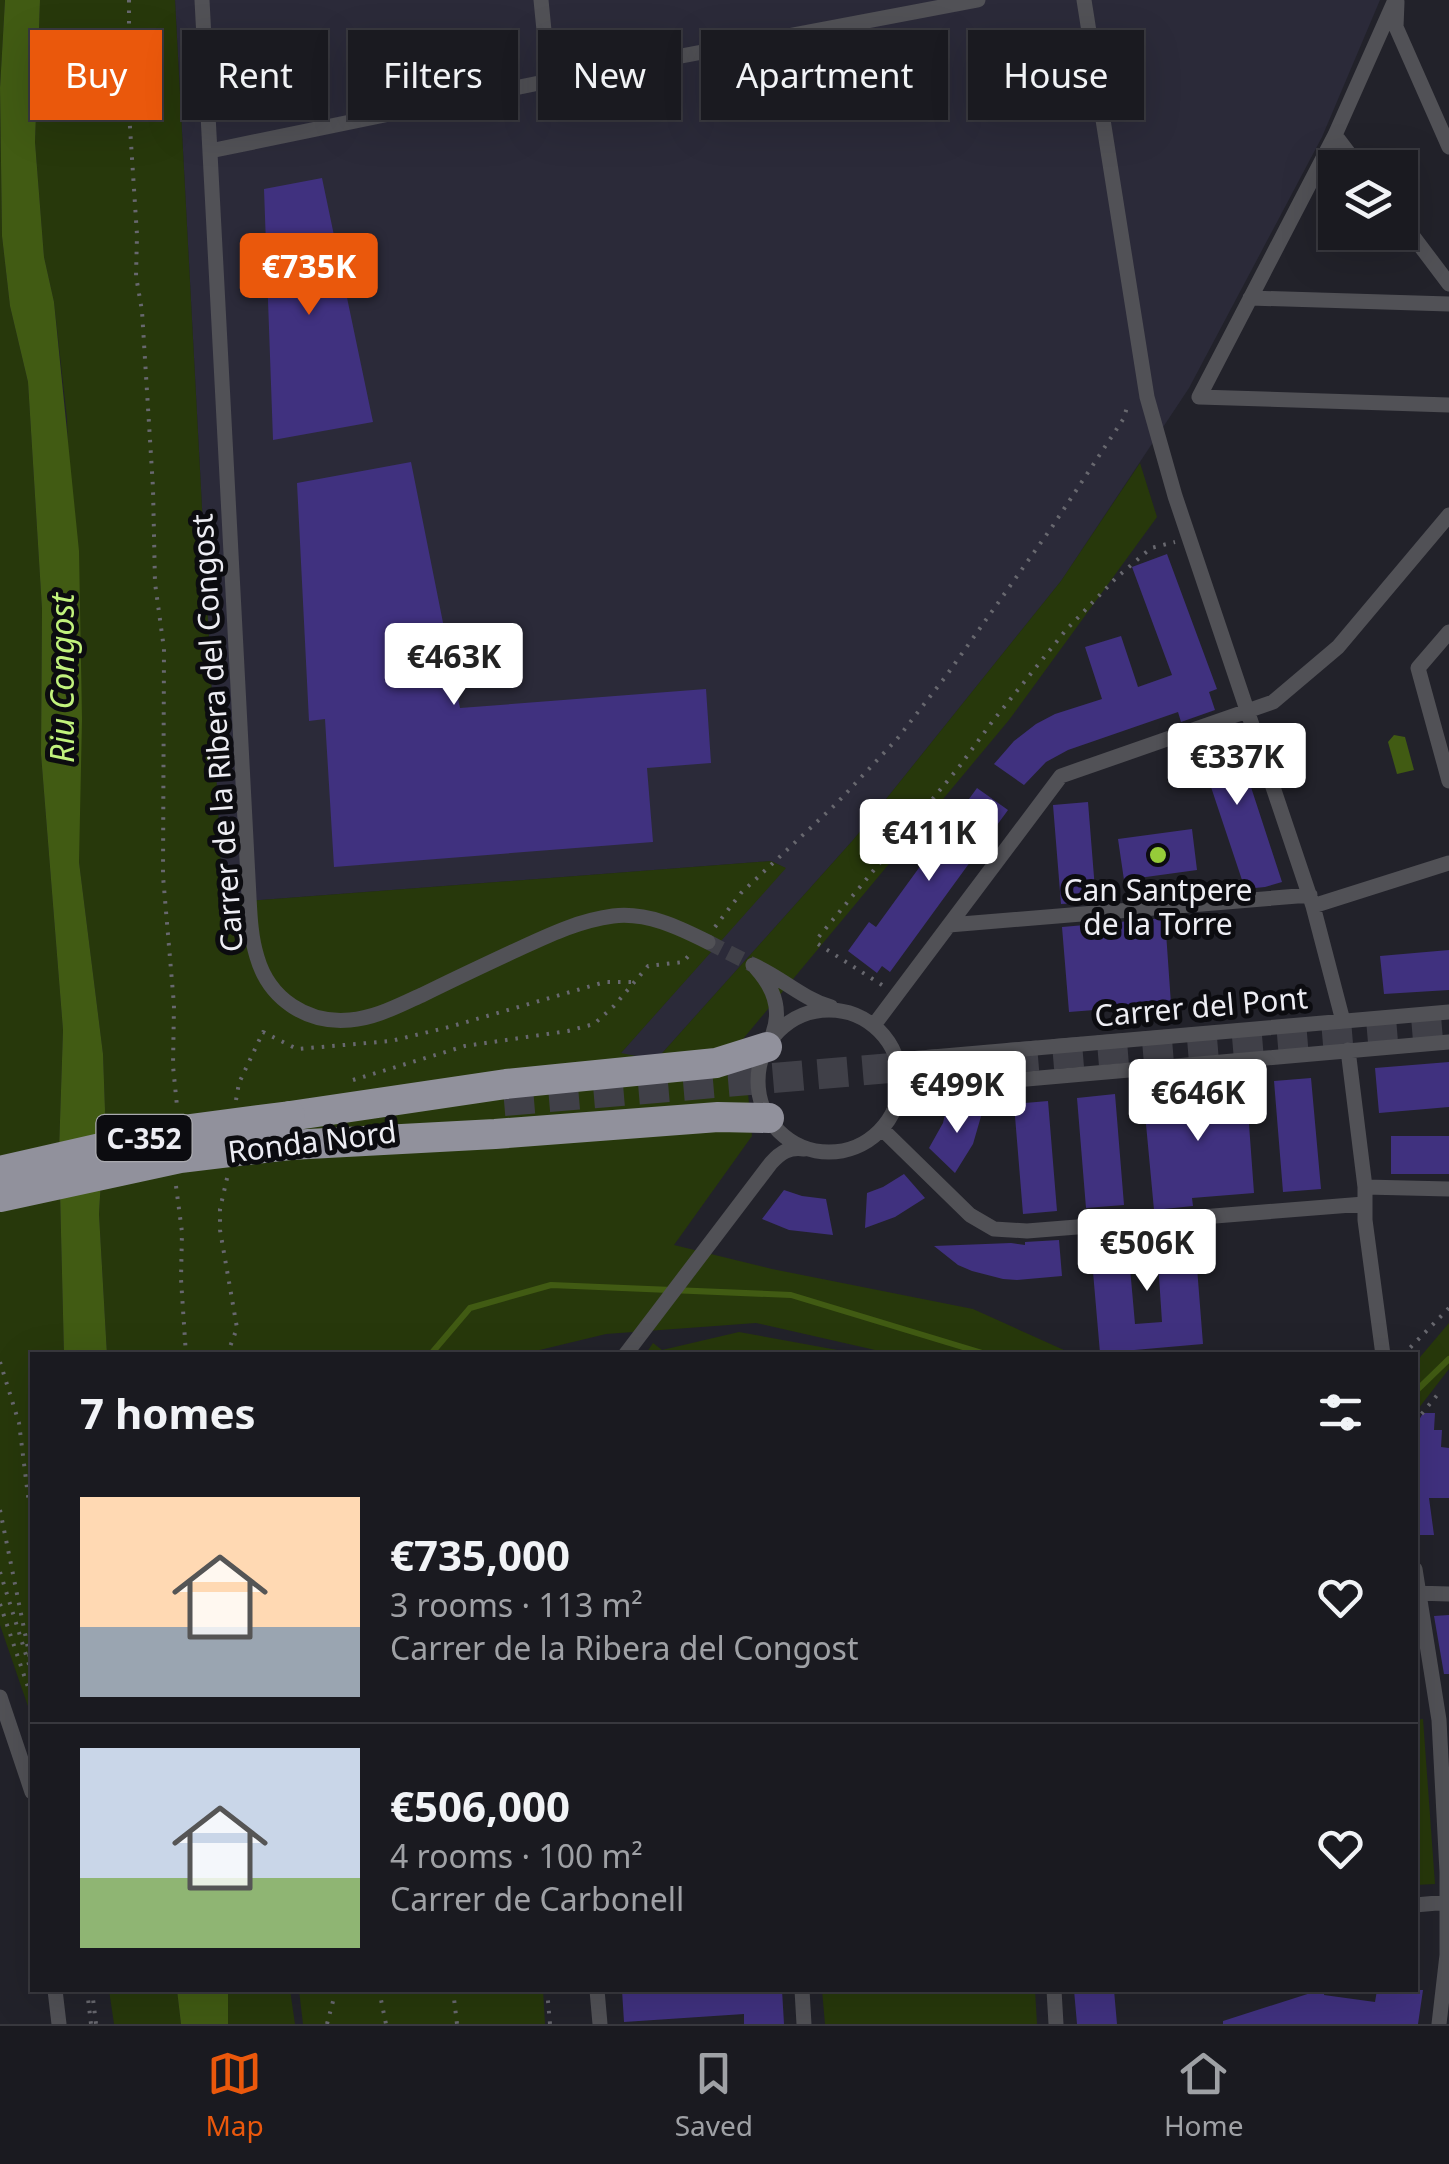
<!DOCTYPE html>
<meta charset="utf-8">
<style>
:root{--surface:#1a1a20;--page:#27272d;--text:#f1f3f6;--muted:#9fa1a5;--line:#38383e;--accent:#ea580c}
body{margin:0;font-family:"Noto Sans",sans-serif;background:var(--page);color:var(--text);height:100vh;display:flex;flex-direction:column;font-size:38px;white-space:nowrap}
*{box-sizing:border-box;margin:0}
p{font-size:32px;color:var(--muted)}
.icon{flex:none;width:55px;height:55px;fill:none;stroke:currentColor;stroke-width:2;stroke-linecap:round;stroke-linejoin:round}
.map{position:relative;flex:1;overflow:hidden}
.sheet{position:absolute;left:30px;top:1352px;width:1388px;height:640px;display:flex;flex-direction:column;background:var(--surface);border-radius:0px;box-shadow:0 10px 40px #0002,0 0 0 2px var(--line)}
.sheet>*{flex:none}
.guide{position:absolute;left:30px;top:30px;width:1390px;height:90px;display:flex;gap:20px}
.buttons{position:absolute;left:1318px;top:150px;display:grid;gap:20px}
.buttons a{display:grid;place-items:center;width:100px;height:100px;border-radius:0px;background:var(--surface);box-shadow:0 10px 40px #0002,0 0 0 2px var(--line);font-size:50px}
.price{position:absolute;translate:-50% -85px;padding:0 22px;border-radius:10px;background:#fff;color:#222;font-size:32px;line-height:65px;filter:drop-shadow(0 2px 5px #0008)}
.price::after{content:'';position:absolute;left:50%;top:60px;width:30px;height:22px;margin-left:-15px;background:inherit;clip-path:polygon(0 0,100% 0,50% 100%)}
.price.on{background:var(--accent);color:#fff}
ul{padding:0;list-style:none}
li{display:flex;align-items:center;gap:30px;height:250px;padding:0 50px}
li+li{border-top:2px solid var(--line)}
li span{display:grid;place-items:center;flex:none;width:280px;height:200px;border-radius:0px;color:#555}
li>.icon{margin-inline-start:auto}
span .icon{width:120px;height:120px;fill:#fffc;stroke-width:1}
li b{font-size:42px}
h2{display:flex;justify-content:space-between;align-items:center;height:120px;padding:0 50px;font-size:42px}
.chip{padding:0 35px;border-radius:0px;background:var(--surface);box-shadow:0 10px 40px #0002,0 0 0 2px var(--line);font-size:35px;line-height:90px}
.chip.on{background:var(--accent);color:#fff}
.menu{display:flex;justify-content:space-around;align-items:center;height:140px;border-top:2px solid var(--line);background:var(--surface);font-size:28px;color:var(--muted)}
.menu a{display:grid;justify-items:center;gap:5px}
.menu .on{color:var(--accent)}
.map>svg:first-child{display:block}
.built{fill:#2b2a39}
.green{fill:#27380b}
.water{fill:#415b13}
.lines{fill:none;stroke-linecap:round;stroke-linejoin:round}
.stream{stroke:#415b13;stroke-width:6}
.building{fill:#40317f}
.street-tunnel{stroke:#404048;stroke-width:15;stroke-dasharray:15 8;stroke-linecap:butt}
.highway-tunnel{stroke:#404048;stroke-width:30;stroke-dasharray:30 15;stroke-linecap:butt}
.path{stroke:#68686f;stroke-width:4;stroke-dasharray:2.5 8;stroke-linecap:butt}
.street{stroke:#515156;stroke-width:15}
.highway{stroke:#91919c;stroke-width:30}
.highway-bridge{stroke:#91919c;stroke-width:30}
.poi-dot{fill:#96cc39;stroke:#0c0c10;stroke-width:4}
.labels{text-anchor:middle;dominant-baseline:central;stroke-width:10;stroke-linejoin:round;paint-order:stroke}
.shield{fill:#0c0c10;stroke:#aaaaaf;stroke-width:2.5}
.shield-label{font-size:28px;font-weight:bold;fill:#ededf3}
.street-label{font-size:30px;fill:#ededf3;stroke:#0c0c10}
.poi-label{font-size:30px;fill:#ededf3;stroke:#0c0c10}
.water-label{font-size:32px;font-style:italic;fill:#c2f37d;stroke:#0c0c10}
</style>
<div class="map">
<svg width="1449" height="2024" viewBox="0 0 1449 2024">
<rect width="100%" height="100%" fill="#22222a"/>
<path class="built" d="M 175,0 L 1380,0 L 1322,137 L 1189,388 L 1061,581 L 854,839 L 656,1060 L 620,1054 L 785,868 L 771,861 L 223,903 Z"/>
<path class="green" d="M 0,0 L 5,0 L 0,88 L 2,236 L 10,306 L 28,382 L 42,609 L 41,754 L 63,1030 L 59,1151 L 64,1355 L 32,1355 L 32,1718 L 0,1625 Z
M 40,0 L 175,0 L 223,903 L 771,861 L 786,868 L 621,1053 L 656,1060 L 854,839 L 1061,581 L 1140,463 L 1157,517 L 1009,720 L 743,1039 L 752,1136 L 674,1245 L 772,1269 L 973,1309 L 1075,1355 L 897,1355 L 756,1323 L 606,1334 L 519,1355 L 107,1355 L 99,1214 L 105,1110 L 103,1054 L 79,862 L 67,418 L 54,302 L 44,257 L 35,142 Z
M 1449,1323 L 1449,1369 L 1415,1413 L 1415,1363 Z
M 739,1332 L 854,1353 L 864,1355 L 645,1355 L 653,1343 L 662,1350 Z
M 1423,1719 L 1435,1884 L 1415,1885 L 1415,1720 Z
M 109,1990 L 177,1990 L 181,2024 L 114,2024 Z
M 228,1990 L 290,1990 L 295,2024 L 228,2024 Z
M 299,1990 L 543,1990 L 545,2024 L 303,2024 Z
M 822,1990 L 1035,1990 L 1037,2024 L 825,2024 Z"/>
<path class="water" d="M 5,0 L 40,0 L 35,142 L 44,257 L 54,302 L 79,551 L 82,719 L 79,862 L 103,1054 L 105,1110 L 99,1214 L 107,1355 L 64,1355 L 59,1151 L 63,1030 L 41,754 L 42,609 L 28,382 L 10,306 L 2,236 L 0,88 Z
M 1394,735 L 1405,737 L 1414,770 L 1397,774 L 1388,742 Z
M 177,1990 L 228,1990 L 228,2024 L 181,2024 Z"/>
<g class="lines">
<path class="stream" d="M 430,1355 L 470,1308 L 551,1285 L 791,1295 L 989,1355
M 1415,1392 L 1449,1359"/>
</g>
<path class="building" d="M 322,178 L 373,422 L 273,440 L 264,189 Z
M 411,462 L 460,708 L 706,689 L 711,763 L 647,768 L 653,842 L 334,867 L 325,719 L 309,721 L 297,483 Z
M 1167,554 L 1217,689 L 1209,692 L 1215,710 L 1181,722 L 1178,712 L 1068,750 L 1046,762 L 1024,785 L 994,764 L 1014,741 L 1036,724 L 1055,714 L 1102,699 L 1085,647 L 1121,636 L 1138,687 L 1172,675 L 1132,567 Z
M 1232,729 L 1282,882 L 1265,887 L 1245,889 L 1205,769 L 1198,772 L 1188,743 Z
M 977,788 L 1008,810 L 890,972 L 882,966 L 877,973 L 848,951 L 869,922 L 876,927 Z
M 1088,802 L 1096,902 L 1061,904 L 1053,805 Z
M 1192,829 L 1197,870 L 1124,880 L 1118,839 Z
M 1165,918 L 1171,1004 L 1069,1012 L 1062,927 Z
M 1449,950 L 1449,990 L 1384,994 L 1380,956 Z
M 1449,1062 L 1449,1107 L 1379,1113 L 1375,1068 Z
M 1311,1078 L 1321,1189 L 1283,1192 L 1274,1081 Z
M 1246,1083 L 1254,1193 L 1192,1198 L 1193,1206 L 1154,1210 L 1143,1092 Z
M 1115,1094 L 1124,1205 L 1086,1208 L 1077,1098 Z
M 1048,1101 L 1057,1211 L 1023,1214 L 1014,1104 Z
M 984,1106 L 973,1144 L 955,1173 L 929,1148 L 943,1123 L 946,1110 Z
M 1391,1136 L 1449,1136 L 1449,1174 L 1391,1174 Z
M 904,1174 L 925,1198 L 895,1217 L 865,1228 L 867,1193 L 883,1187 Z
M 784,1190 L 802,1196 L 826,1199 L 833,1235 L 789,1230 L 762,1219 Z
M 1194,1229 L 1203,1344 L 1100,1353 L 1090,1237 L 1127,1234 L 1135,1324 L 1162,1322 L 1156,1232 Z
M 1059,1240 L 1062,1276 L 1017,1280 L 1003,1279 L 972,1271 L 958,1265 L 934,1246 L 1011,1243 L 1025,1245 L 1025,1242 Z
M 1423,1413 L 1435,1413 L 1434,1430 L 1442,1430 L 1441,1447 L 1449,1448 L 1449,1498 L 1429,1498 L 1434,1535 L 1419,1535 L 1415,1507 L 1415,1427 Z
M 1449,1615 L 1449,1674 L 1444,1674 L 1434,1616 Z
M 622,1990 L 782,1990 L 784,2024 L 744,2024 L 744,2014 L 624,2022 Z
M 1074,1990 L 1114,1990 L 1117,2024 L 1077,2024 Z
M 1320,1990 L 1325,1990 L 1324,1995 L 1375,2002 L 1377,1990 L 1423,1990 L 1418,2024 L 1223,2024 L 1223,2021 Z"/>
<g class="lines">
<path class="street-tunnel" d="M 708,942 L 753,965"/>
<path class="highway-tunnel" d="M 1008,1058 L 1449,1021
M 504,1101 L 938,1064"/>
<path class="path" d="M 129,0 L 129,112 L 137,235 L 136,276 L 142,311 L 153,488 L 155,583 L 164,649 L 163,876 L 174,1005 L 173,1066 L 177,1106
M 715,927 L 741,893 L 836,804 L 897,739 L 946,676 L 1052,527 L 1124,418 L 1128,403
M 882,985 L 818,944 L 817,939 L 959,767 L 992,722 L 1066,630 L 1116,578 L 1151,548 L 1175,542
M 353,1080 L 465,1046 L 568,1031 L 594,1024 L 614,1006 L 648,966 L 683,962 L 692,952
M 236,1100 L 239,1083 L 263,1032 L 297,1049 L 391,1041 L 449,1027 L 605,982 L 633,982
M 176,1186 L 182,1232 L 181,1279 L 186,1355
M 227,1355 L 237,1328 L 220,1230 L 220,1209 L 228,1174
M 1403,1355 L 1449,1308
M 0,1362 L 19,1423 L 29,1504 L 32,1509
M 1415,1422 L 1438,1394
M 0,1510 L 32,1668
M 0,1572 L 32,1674
M 0,1604 L 32,1699
M 87,1990 L 91,2024
M 92,1990 L 96,2024
M 379,1990 L 386,2024
M 453,1990 L 457,2024
M 547,1990 L 550,2024
M 327,2024 L 336,1990"/>
<path class="street" d="M 202,0 L 249,897 C 250,917 251,938 257,957 C 269,999 307,1024 350,1020 C 376,1018 399,1005 422,995 C 452,980 482,966 512,952 C 545,937 576,921 613,916 C 647,912 678,927 708,942
M 541,0 L 549,81
M 1084,0 L 1147,397 L 1175,496 L 1313,906 L 1343,1021
M 1395,0 L 1335,135 L 1199,397 L 1449,405
M 1397,2 L 1396,27 L 1449,147
M 1335,135 L 1360,168
M 210,151 L 549,81 L 978,0
M 1400,219 L 1449,284
M 1250,298 L 1449,304
M 1449,632 L 1418,668 L 1449,781
M 1313,906 L 1449,863
M 949,925 L 1310,895
M 753,965 C 781,977 801,998 831,1007
M 756,968 C 773,987 782,1008 773,1033
M758 1081a71 71 0 1 1 142 0a71 71 0 1 1-142 0Z
M 874,1025 L 1061,776 L 1273,702 L 1338,647 L 1449,515
M 1348,1050 L 1365,1187 L 1365,1220 L 1383,1355
M 898,1060 L 1449,1012
M 901,1090 L 1449,1042
M 882,1129 L 970,1215 L 994,1229 L 1027,1231 L 1364,1204
M 1365,1187 L 1449,1189
M 625,1355 L 771,1163 C 781,1152 789,1147 804,1149
M 1415,1569 L 1439,1720 L 1447,1872 L 1447,1955 L 1439,2024
M 1415,1593 L 1449,1594
M 0,1697 L 32,1792
M 1415,1905 L 1449,1902
M 55,1990 L 59,2024
M 597,1990 L 600,2024
M 802,1990 L 804,2024
M 1054,1990 L 1056,2024"/>
<path class="highway" d="M 290,1116 L 506,1084 L 716,1063 L 767,1047
M 290,1145 L 495,1134 L 718,1117 L 769,1118"/>
<path class="highway-bridge" d="M 0,1171 L 175,1131 L 290,1116
M 0,1197 L 180,1158 L 290,1145"/>
</g>
<circle class="poi-dot" cx="1158" cy="855" r="10"/>
<g class="labels">
<rect class="shield" x="96.5" y="1115" width="95" height="46" rx="8"/>
<g class="shield-label">
<text x="144" y="1138">C-352</text>
</g>
<g class="street-label">
<text transform="translate(216 733) rotate(-94)">Carrer de la Ribera del Congost</text>
<text transform="translate(1201 1006) rotate(-5)">Carrer del Pont</text>
<text transform="translate(312 1141) rotate(-7)">Ronda Nord</text>
</g>
<g class="poi-label">
<text x="1158" y="889">Can Santpere<tspan x="1158" dy="34">de la Torre</tspan></text>
</g>
<g class="water-label">
<text transform="translate(61 678) rotate(-90)">Riu Congost</text>
</g>
</g>
</svg>
<div class="buttons">
<a><svg class="icon" aria-label="layers" viewBox="0 0 24 24"><path d="M12 4l9 5-9 5-9-5zM3 14l9 5 9-5"/></svg></a>
</div>
<b class="price on" style="left:309px;top:318px">€735K</b>
<b class="price" style="left:454px;top:708px">€463K</b>
<b class="price" style="left:1237px;top:808px">€337K</b>
<b class="price" style="left:929px;top:884px">€411K</b>
<b class="price" style="left:957px;top:1136px">€499K</b>
<b class="price" style="left:1198px;top:1144px">€646K</b>
<b class="price" style="left:1147px;top:1294px">€506K</b>
<div class="guide">
<a class="chip on">Buy</a>
<a class="chip">Rent</a>
<a class="chip">Filters</a>
<a class="chip">New</a>
<a class="chip">Apartment</a>
<a class="chip">House</a>
</div>
<section class="sheet">
<h2>7 homes<svg class="icon" aria-label="filters" viewBox="0 0 24 24"><path d="M4 7h16M4 17h16"/><circle cx="9" cy="7" r="2"/><circle cx="15" cy="17" r="2"/></svg></h2>
<ul>
<li><span style="background:linear-gradient(#ffd9b3 65%,#9aa5b1 0)"><svg class="icon" aria-label="home" viewBox="0 0 24 24"><path d="M3 11l9-7 9 7M6 9v11h12V9"/></svg></span><div><b>€735,000</b><p>3 rooms · 113 m²</p><p>Carrer de la Ribera del Congost</p></div><svg class="icon" aria-label="heart" viewBox="0 0 24 24"><path d="M12 20l-8-8c-3-5 5-10 8-4 3-6 11-1 8 4z"/></svg></li>
<li><span style="background:linear-gradient(#c9d6e8 65%,#8fb573 0)"><svg class="icon" aria-label="home" viewBox="0 0 24 24"><path d="M3 11l9-7 9 7M6 9v11h12V9"/></svg></span><div><b>€506,000</b><p>4 rooms · 100 m²</p><p>Carrer de Carbonell</p></div><svg class="icon" aria-label="heart" viewBox="0 0 24 24"><path d="M12 20l-8-8c-3-5 5-10 8-4 3-6 11-1 8 4z"/></svg></li>
</ul>
</section>
</div>
<nav class="menu">
<a class="on"><svg class="icon" aria-label="map" viewBox="0 0 24 24"><path d="M3 6l6-2 6 2 6-2v14l-6 2-6-2-6 2zM9 4v14M15 6v14"/></svg>Map</a>
<a><svg class="icon" aria-label="saved" viewBox="0 0 24 24"><path d="M7 4h10v16l-5-4-5 4z"/></svg>Saved</a>
<a><svg class="icon" aria-label="home" viewBox="0 0 24 24"><path d="M3 11l9-7 9 7M6 9v11h12V9"/></svg>Home</a>
</nav>
